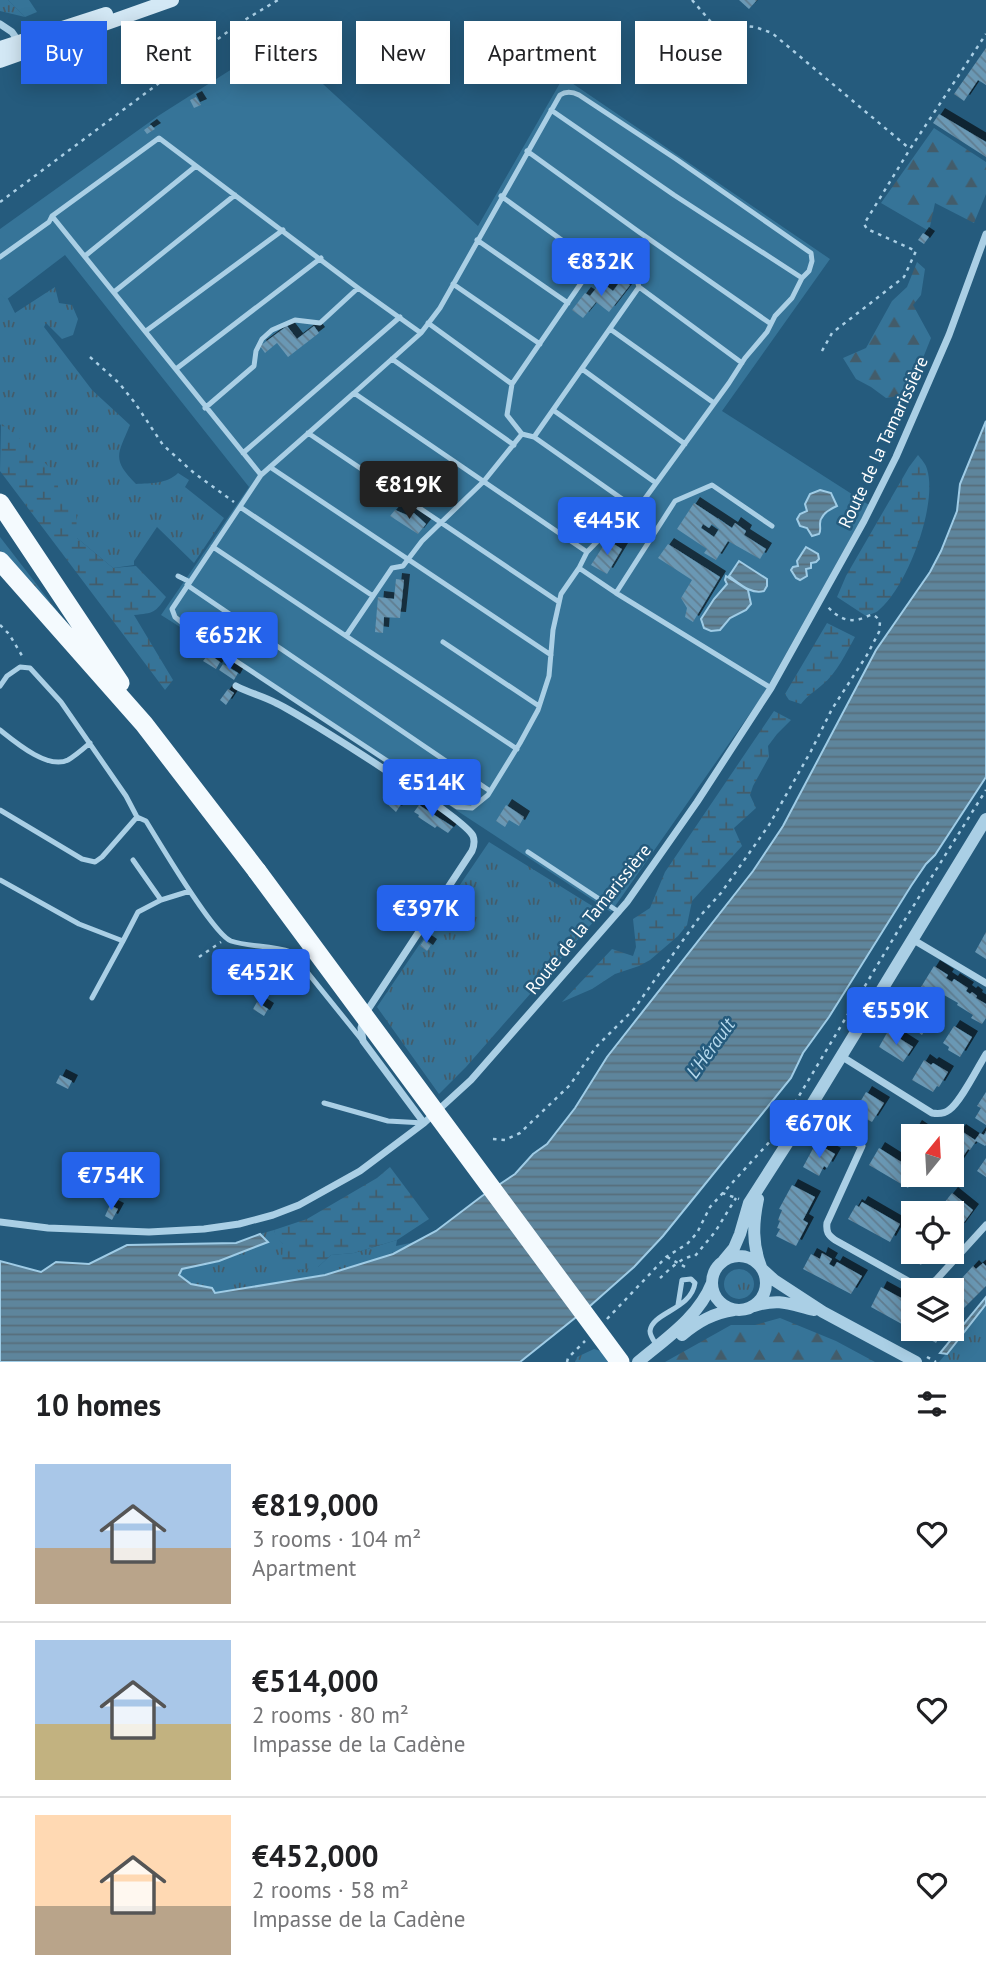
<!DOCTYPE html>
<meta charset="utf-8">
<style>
:root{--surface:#fff;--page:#f2f2f2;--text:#202124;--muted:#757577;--line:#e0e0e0;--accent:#2563eb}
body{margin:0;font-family:"PT Sans",sans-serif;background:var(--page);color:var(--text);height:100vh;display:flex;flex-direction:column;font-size:26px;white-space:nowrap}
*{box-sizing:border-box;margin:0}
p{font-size:23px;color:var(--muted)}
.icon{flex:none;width:38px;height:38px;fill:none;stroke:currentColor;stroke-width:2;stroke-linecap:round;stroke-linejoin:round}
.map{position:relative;height:1362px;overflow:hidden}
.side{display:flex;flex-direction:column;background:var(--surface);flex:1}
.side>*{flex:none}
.banner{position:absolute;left:21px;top:21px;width:945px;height:63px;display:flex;gap:14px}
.needle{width:46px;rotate:18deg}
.fabs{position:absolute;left:901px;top:1124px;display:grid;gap:14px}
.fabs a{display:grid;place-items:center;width:63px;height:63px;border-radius:0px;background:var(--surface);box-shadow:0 4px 18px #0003;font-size:35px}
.price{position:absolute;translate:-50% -60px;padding:0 16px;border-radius:7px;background:var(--accent);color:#fff;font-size:23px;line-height:46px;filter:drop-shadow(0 2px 4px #0008)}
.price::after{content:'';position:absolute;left:50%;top:42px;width:21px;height:16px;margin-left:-10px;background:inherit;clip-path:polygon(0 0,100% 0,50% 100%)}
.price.selected{background:#222;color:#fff}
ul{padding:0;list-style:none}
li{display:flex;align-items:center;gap:21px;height:175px;padding:0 35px}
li+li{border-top:2px solid var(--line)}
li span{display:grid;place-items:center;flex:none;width:196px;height:140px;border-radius:0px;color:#555}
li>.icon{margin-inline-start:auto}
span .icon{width:84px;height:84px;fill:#fffc;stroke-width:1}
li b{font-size:30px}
h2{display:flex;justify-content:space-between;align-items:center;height:84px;padding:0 35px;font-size:30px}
.pill{padding:0 24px;border-radius:0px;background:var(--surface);box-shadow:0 4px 18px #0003;font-size:24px;line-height:63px}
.pill.selected{background:var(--accent);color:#fff}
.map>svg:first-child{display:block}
.grass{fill:url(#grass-tufts)}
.forest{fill:url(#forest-firs)}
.wetland{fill:url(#wetland-marsh)}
.park{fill:#367498}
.water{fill:url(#water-rules);stroke:#9fcce6;stroke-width:2}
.building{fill:url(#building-back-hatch);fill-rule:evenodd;filter:url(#shadow)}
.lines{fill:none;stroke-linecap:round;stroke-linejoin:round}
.path{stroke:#aacfe5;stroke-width:2.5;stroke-dasharray:3.5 5;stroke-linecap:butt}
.service{stroke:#aacfe5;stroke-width:5}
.minor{stroke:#aacfe5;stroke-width:7}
.tertiary{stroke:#aacfe5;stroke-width:12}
.secondary{stroke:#d3e8f5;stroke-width:14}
.trunk{stroke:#f4fafe;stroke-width:19}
.trunk-bridge{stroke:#f4fafe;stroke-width:19}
.labels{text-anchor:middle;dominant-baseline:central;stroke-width:5;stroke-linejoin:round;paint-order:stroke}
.street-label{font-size:18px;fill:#fff;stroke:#255b7d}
.water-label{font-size:19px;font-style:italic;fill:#b5d9ed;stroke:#255b7d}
</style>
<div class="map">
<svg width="986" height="1362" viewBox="0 0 986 1362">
<defs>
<pattern id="grass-tufts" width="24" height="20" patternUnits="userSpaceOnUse" patternTransform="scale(1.75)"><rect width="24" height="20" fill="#367498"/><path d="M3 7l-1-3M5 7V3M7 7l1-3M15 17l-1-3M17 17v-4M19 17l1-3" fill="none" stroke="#435c6a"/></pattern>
<pattern id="forest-firs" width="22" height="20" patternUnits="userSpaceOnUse" patternTransform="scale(1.75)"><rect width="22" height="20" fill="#367498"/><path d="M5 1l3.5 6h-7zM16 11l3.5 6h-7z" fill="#435c6a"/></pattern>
<pattern id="wetland-marsh" width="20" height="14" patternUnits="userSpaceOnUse" patternTransform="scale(1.75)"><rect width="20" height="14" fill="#367498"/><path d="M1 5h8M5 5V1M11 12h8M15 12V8" fill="none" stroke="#435c6a"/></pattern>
<pattern id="water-rules" width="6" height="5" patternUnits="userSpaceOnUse" patternTransform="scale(1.75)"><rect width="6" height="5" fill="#5e859c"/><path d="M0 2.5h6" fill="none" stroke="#576e7c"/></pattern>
<pattern id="building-back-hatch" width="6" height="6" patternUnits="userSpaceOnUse" patternTransform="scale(1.75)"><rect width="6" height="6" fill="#6a98b4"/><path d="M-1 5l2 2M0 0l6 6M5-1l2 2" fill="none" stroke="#607d90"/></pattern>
<filter id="shadow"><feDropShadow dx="6" dy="-6" stdDeviation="0" flood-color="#0009"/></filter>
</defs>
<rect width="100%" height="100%" fill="#255b7d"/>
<path class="grass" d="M 0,0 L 8,0 L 25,17 L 0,11 Z
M 55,287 L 59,303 L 72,305 L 78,319 L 73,335 L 62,339 L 46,323 L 44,327 L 92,390 L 130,425 C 118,454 111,459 136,484 C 151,483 167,484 178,473 L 189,480 L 185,487 L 224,518 L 194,563 L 157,527 L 134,561 L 134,565 L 113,568 L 77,538 L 0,424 L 0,290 L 8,299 L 15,313 Z
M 0,537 L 58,612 L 57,617 L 0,550 Z
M 489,842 L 602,912 L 466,1067 L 439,1094 L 377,1007 Z
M 274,1230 C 278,1247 304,1257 318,1267 L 331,1255 L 354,1253 L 397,1240 L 396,1246 L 415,1242 C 353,1274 283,1283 215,1293 L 212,1288 L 191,1284 L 178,1275 L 182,1269 L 219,1261 L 267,1241 L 260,1234 Z
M724 1284a15 15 0 1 1 30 0a15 15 0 1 1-30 0Z
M 986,1306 L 986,1362 L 939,1362 Z
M 594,1349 L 607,1353 L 615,1362 L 575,1362 L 577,1357 Z"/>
<path class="forest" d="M 8,0 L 29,0 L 37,12 L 25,17 Z
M 934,128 L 986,162 L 986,194 L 974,223 L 935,203 L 929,231 L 881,203 Z
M 917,262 L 925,269 L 921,295 L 913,305 L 931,338 L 917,373 L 898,396 L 886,398 L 871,387 L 856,379 L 843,358 L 866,348 L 892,301 L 907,287 Z
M 780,1318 L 836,1341 L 875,1362 L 665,1362 L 731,1325 L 755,1325 Z"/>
<path class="wetland" d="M 1,423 L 24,442 L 58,476 L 58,488 L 76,508 L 77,538 L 113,568 L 136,566 L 166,597 C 155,613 154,613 134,615 L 173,680 L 165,690 L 0,471 Z
M 918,455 C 921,459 926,464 927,469 C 938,504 908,585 880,609 C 877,613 870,614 866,616 L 837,597 L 846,576 L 909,467 Z
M 827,623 L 855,637 C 846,653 837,673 822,685 C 814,692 808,695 801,704 L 789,700 L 785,694 Z
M 774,711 L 791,720 L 777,734 L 768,746 L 769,757 L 753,786 L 750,795 L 756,808 L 734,828 L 742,846 L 692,901 L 687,925 L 678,936 L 650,960 L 639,966 L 615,974 L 592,989 L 562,1002 L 612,949 L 633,956 L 636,947 L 633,919 L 650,908 L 665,872 Z
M 390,1167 L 429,1219 L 397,1240 L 354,1253 L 331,1255 L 318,1267 L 299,1270 L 282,1264 L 283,1244 L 276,1238 L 274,1230 L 307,1219 L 377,1178 Z"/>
<path class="park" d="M 276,41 L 478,226 L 560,83 L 566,79 L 830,259 L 722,411 L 869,505 L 763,695 L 611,912 L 459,812 L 293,698 L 161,615 L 249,487 L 65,255 L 6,300 L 0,293 L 0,229 L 158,116 Z"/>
<path class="water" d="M 986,421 L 986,777 L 935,855 L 926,864 L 911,886 L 829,1017 L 803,1053 L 791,1078 L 663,1236 L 634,1267 L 590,1306 L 520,1362 L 0,1362 L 0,1261 L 41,1272 L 56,1262 L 89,1264 L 127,1245 L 236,1243 L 260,1234 L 268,1242 L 219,1261 L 182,1269 L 179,1275 L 191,1284 L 212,1288 L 215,1293 L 325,1275 L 393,1254 L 436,1231 L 482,1196 L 515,1174 L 533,1154 L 547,1144 L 575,1108 L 607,1057 L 753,871 L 783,826 L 876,650 L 930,572 L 941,551 L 957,511 L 960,484 Z
M 820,490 L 831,493 L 837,506 C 830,509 820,515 820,524 C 820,528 821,531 819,534 L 812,536 L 807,528 L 800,526 L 797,519 L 800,514 L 807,511 L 805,504 L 810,494 Z
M 806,547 L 818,554 L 819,559 L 816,562 L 811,563 L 811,568 L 806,569 L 807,576 L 800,580 L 796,578 L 791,570 L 793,567 L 798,566 L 797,561 Z
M 739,561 L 767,579 L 767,586 L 764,591 C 751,595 739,583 729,576 Z
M 726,576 L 748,590 L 751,604 L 746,610 L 730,618 L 720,630 L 711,631 L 704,628 L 701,619 L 714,599 L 727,584 L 725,580 Z
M 986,1297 L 986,1304 L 947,1354 L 940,1353 Z"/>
<path class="building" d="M 739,0 L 757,0 L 749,9 Z
M 986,48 L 986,85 L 978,80 L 964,101 L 954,94 Z
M 196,97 L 201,105 L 194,108 L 190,100 Z
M 939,114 L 986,142 L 986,157 L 933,123 Z
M 151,125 L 155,129 L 147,134 L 144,130 Z
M 923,233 L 929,237 L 924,244 L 918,240 Z
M 622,279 L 630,285 L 609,312 L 596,302 L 583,318 L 572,310 L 585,293 L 590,296 L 601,282 L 613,291 Z
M 287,326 L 297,339 L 314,326 L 319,333 L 288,357 L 277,343 L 265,353 L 260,346 Z
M 694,503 L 732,528 L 735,523 L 746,531 L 744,535 L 766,549 L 760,559 L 728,541 L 716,560 L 704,553 L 707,549 L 677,529 ZM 703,524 L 709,528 L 712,524 L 719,529 L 714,537 L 701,528 Z
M 395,510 L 407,515 L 414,513 L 426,524 L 418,534 L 390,516 Z
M 607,540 L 622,549 L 607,574 L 591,565 Z
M 668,544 L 720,577 L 693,622 L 685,617 L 687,608 L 681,598 L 692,580 L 658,558 Z
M 396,579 L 404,580 L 400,618 L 384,617 L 383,633 L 375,632 L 378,597 L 394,599 Z
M 209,654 L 220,662 L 216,669 L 203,661 Z
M 223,664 L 238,673 L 234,680 L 219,670 Z
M 228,689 L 234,693 L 226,705 L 220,700 Z
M 395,786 L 407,795 L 396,812 L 384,801 Z
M 419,805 L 453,827 L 448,833 L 437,826 L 435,828 L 418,817 L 419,815 L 414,812 Z
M 506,805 L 524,817 L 519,826 L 509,820 L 505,827 L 496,821 Z
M 986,932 L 986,959 L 975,952 Z
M 424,940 L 431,945 L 427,951 L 420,946 Z
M 934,966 L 948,975 L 946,978 L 952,982 L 954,979 L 968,988 L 966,991 L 970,994 L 972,992 L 977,996 L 976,998 L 986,1004 L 986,1018 L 982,1024 L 971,1018 L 973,1015 L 957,1005 L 958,1003 L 944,995 L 943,997 L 938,995 L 937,997 L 921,987 Z
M 257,1002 L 268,1009 L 264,1016 L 253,1009 Z
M 917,1004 L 934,1015 L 922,1035 L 905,1023 Z
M 954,1026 L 972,1037 L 960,1057 L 948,1050 L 949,1047 L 943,1043 Z
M 888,1031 L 913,1047 L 903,1062 L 879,1047 Z
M 924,1060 L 931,1065 L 933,1063 L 948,1072 L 939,1087 L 937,1086 L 933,1092 L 912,1080 Z
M 60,1075 L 72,1081 L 68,1089 L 56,1083 Z
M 866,1092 L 884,1103 L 872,1122 L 864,1118 L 866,1115 L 856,1109 Z
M 986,1092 L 986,1125 L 975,1118 L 981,1108 L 977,1106 Z
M 916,1126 L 931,1136 L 914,1136 L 914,1149 L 903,1142 L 910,1130 L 913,1131 Z
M 960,1130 L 975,1140 L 980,1133 L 984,1135 L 986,1131 L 986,1145 L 985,1146 L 976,1141 L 970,1150 L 968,1149 L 955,1169 L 952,1167 L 952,1155 L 960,1142 L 954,1138 Z
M 816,1143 L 835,1154 L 827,1168 L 824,1166 L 819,1176 L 803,1167 Z
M 879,1148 L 914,1170 L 914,1174 L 916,1174 L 908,1188 L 869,1165 Z
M 986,1158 L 986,1177 L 977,1171 Z
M 792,1185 L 815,1197 L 803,1220 L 808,1223 L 796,1246 L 776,1236 L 780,1229 L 777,1228 L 780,1221 L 778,1220 L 782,1210 L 779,1209 Z
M 952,1193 L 973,1210 L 959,1229 L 952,1224 L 952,1213 L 936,1213 Z
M 862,1202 L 900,1224 L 890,1242 L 848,1219 L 856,1205 L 859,1207 Z
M 110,1205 L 118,1209 L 112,1220 L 105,1216 Z
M 914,1234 L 914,1251 L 929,1251 L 921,1265 L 902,1254 Z
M 822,1253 L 832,1259 L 829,1264 L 834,1267 L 837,1262 L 862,1276 L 851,1294 L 803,1269 L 811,1254 L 820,1259 Z
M 983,1263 L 986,1266 L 986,1286 L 962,1310 L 952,1301 L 952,1294 L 964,1281 L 962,1278 L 973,1266 L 976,1269 Z
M 881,1287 L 914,1305 L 914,1328 L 944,1330 L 936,1343 L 871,1307 Z"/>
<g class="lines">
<path class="path" d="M 692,0 L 711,22 L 755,27 L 772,33 L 910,149
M 0,202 L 238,24 L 278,0
M 822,351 L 832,333 L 904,277 L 916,251 L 867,229 L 864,224 L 910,149 L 986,34
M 90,357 L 119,383 L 135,403 L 163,445 L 194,473 L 234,502
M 0,625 L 9,634 L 24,659
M 199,957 L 221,942
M 493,1139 L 505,1140 L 520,1133 L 570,1085 L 596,1047 L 634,1009 L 701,915 L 721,893 L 769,825 L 811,751 L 832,709 L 867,655 L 879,632 L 880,622 C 878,619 876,615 871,615 C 870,615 861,619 860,619 C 846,623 836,616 827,606
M 722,1193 L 739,1199
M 667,1257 L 689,1269
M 660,1278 C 669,1270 682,1256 695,1256 L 715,1232 L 736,1198
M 607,1319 L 666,1257 L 687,1244 L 697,1233 L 710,1207 L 775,1136 L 899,929 L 986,790
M 927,1357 L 936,1362
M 567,1362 L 568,1358 L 585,1341"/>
<path class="service" d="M 551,110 L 674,195 L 802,278
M 527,151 L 639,232 L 771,324
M 501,196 L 603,270
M 477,240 L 568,303
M 85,256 L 196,166
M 0,257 L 49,222 L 52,216
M 453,284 L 540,344
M 639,287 L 742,363
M 114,292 L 235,195
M 428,323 L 512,384
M 610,329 L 714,403
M 146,331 L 283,230
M 421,333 L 440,308 L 560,95 C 566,91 573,92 579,95 L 676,159 L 811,253 L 812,261 L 809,271 L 802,278 L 792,298 L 775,316 L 767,332 L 745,358 L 729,383 L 641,504 L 619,519 L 587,552
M 392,359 L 514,445
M 176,369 L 321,258
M 582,369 L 685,444
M 354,393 L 421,333 L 358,288 L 159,138 L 52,216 L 261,475 L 172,609 L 175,617 L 198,636 L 457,807 L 472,808 L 488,795 L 520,743 L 538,710 L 549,676 L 553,630 L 561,594 L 579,568
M 205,408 L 254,366 L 256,351 L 262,339 L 272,330 L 295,320 L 320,323 L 358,288
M 553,410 L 656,483
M 308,433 L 559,602
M 534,437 L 635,508
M 243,453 L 400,317
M 270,467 L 551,655
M 261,475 L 354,393 L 587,552 L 579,568 L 616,593
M 240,507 L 373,596
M 213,547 L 346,636 L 392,568 L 403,566 L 422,541 L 484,481 L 522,434 L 534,437 L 639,287 L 636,277 L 603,270 L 586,276 L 512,384 L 507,415 L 522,434
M 178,576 L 190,582
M 187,585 L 490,791
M 346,636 L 517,749
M 443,642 L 539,706
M 0,686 L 7,676 L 20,667 L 30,668 L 61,702 L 126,796 L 137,817 L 146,821 C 159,842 213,934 231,941 C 249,947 271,945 291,952 L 361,1039
M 771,688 L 616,593 L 675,501 L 712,485 L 772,526
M 0,730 C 15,742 48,770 68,760 C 75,756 83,749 90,743
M 0,810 L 82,859 L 95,862 L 102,857 L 137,817
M 528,852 L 619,912
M 133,860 L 161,900
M 0,880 L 79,924 L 123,941 L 138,912 L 161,900 L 190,891
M 92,998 L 123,941
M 324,1103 L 388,1121 L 424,1123
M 657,1346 C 654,1341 650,1336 650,1331 C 652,1312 691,1310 695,1283 L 691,1279 L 682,1280 L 678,1305"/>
<path class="minor" d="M 0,24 L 12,32 L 19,42
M 236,686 C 249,693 263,696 276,703 C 302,715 465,818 473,836 C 475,841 474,846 472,851 L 365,1014 L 361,1028 L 363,1041 L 424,1123
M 912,939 L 986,983
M 841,1056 L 932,1113 C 938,1114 944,1114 949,1110 C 960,1103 978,1067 986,1054
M 806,1114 L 862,1146 L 827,1223 C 826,1232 828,1235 835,1240 L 910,1282 L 927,1285 L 936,1280 L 986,1225
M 0,1222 L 48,1228 L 149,1232 L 204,1229 L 239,1224 L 273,1215 L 299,1205 L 360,1171 L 424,1123 L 471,1080 L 627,902 L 697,802 L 771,688 L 864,521 L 896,457 L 949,335 L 986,234"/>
<path class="tertiary" d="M 758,1199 C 753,1223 752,1244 761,1267
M712 1283a27 27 0 1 1 54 0a27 27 0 1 1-54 0Z
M 724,1260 L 734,1248 L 740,1234 L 749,1203 L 806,1114 L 986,819
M 763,1270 L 774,1280 L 823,1312 L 916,1362
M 754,1306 C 780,1298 789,1304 814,1310
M 682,1335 C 698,1322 713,1313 734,1310
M 638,1362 C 665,1339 698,1318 712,1283"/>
<path class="secondary" d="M 0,48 L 106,14
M 0,61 L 172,0"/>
<path class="trunk" d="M 0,503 L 120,683
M 0,561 L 144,724 L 257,871"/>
<path class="trunk-bridge" d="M 257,871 L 620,1362"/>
</g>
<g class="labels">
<g class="street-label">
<text transform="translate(883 442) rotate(-65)">Route de la Tamarissière</text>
<text transform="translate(588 919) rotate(-51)">Route de la Tamarissière</text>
</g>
<g class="water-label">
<text transform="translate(710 1048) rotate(-54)">L'Hérault</text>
</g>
</g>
</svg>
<div class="fabs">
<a><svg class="needle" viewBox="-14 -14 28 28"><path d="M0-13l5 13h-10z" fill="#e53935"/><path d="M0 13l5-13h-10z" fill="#757577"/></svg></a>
<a><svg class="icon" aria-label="locate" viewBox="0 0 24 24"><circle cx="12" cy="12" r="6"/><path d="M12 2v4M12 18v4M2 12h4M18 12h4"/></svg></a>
<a><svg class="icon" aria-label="layers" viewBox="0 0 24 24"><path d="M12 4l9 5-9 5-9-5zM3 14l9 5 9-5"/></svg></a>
</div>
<b class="price" style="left:601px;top:298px">€832K</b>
<b class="price selected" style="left:409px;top:521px">€819K</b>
<b class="price" style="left:607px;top:557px">€445K</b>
<b class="price" style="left:229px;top:672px">€652K</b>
<b class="price" style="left:432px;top:819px">€514K</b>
<b class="price" style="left:426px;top:945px">€397K</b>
<b class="price" style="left:261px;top:1009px">€452K</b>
<b class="price" style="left:896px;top:1047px">€559K</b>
<b class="price" style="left:819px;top:1160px">€670K</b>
<b class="price" style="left:111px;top:1212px">€754K</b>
<div class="banner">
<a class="pill selected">Buy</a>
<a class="pill">Rent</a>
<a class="pill">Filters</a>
<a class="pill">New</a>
<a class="pill">Apartment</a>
<a class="pill">House</a>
</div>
</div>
<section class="side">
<h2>10 homes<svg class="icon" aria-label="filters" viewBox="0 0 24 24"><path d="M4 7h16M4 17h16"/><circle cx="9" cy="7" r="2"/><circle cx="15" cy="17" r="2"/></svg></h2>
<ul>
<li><span style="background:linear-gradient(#a9c7e8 60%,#b9a48a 0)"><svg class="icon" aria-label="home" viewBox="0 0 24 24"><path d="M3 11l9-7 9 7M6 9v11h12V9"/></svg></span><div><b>€819,000</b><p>3 rooms · 104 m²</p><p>Apartment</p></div><svg class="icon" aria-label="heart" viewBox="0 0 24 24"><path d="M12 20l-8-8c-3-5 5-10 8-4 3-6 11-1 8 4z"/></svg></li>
<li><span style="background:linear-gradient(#a9c7e8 60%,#c2b280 0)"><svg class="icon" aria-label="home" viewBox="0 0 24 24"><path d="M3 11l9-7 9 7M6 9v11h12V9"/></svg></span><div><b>€514,000</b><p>2 rooms · 80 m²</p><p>Impasse de la Cadène</p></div><svg class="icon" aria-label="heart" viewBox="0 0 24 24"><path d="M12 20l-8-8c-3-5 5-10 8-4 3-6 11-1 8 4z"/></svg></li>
<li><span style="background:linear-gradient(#ffd9b3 65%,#b9a48a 0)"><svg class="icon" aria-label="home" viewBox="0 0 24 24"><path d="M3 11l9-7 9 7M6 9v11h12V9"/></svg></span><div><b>€452,000</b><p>2 rooms · 58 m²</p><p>Impasse de la Cadène</p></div><svg class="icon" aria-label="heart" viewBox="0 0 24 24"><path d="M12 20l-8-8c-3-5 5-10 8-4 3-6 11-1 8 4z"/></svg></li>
</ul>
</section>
